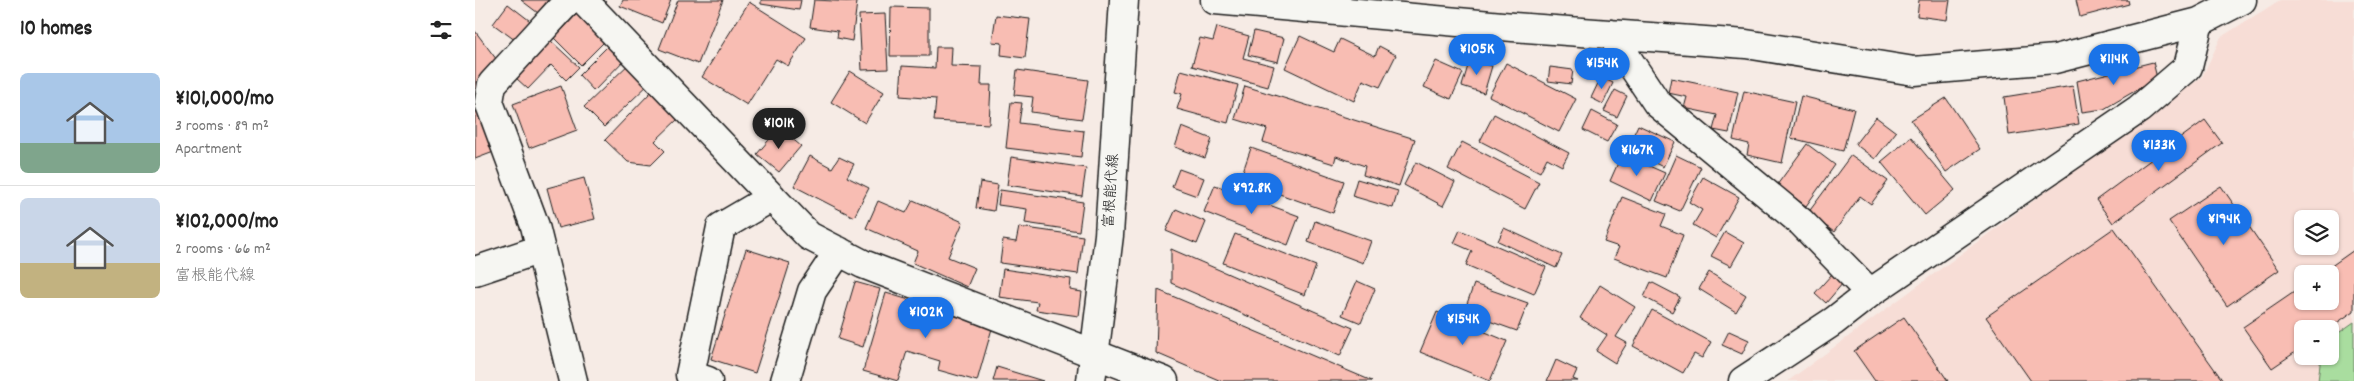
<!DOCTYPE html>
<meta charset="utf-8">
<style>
:root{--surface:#fff;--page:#f2f2f2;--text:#222;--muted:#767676;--line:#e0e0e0;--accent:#1a73e8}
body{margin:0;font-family:Dekko,"Klee One",sans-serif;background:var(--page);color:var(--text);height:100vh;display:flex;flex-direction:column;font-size:19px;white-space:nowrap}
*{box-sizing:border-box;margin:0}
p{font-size:16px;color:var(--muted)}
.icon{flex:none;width:28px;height:28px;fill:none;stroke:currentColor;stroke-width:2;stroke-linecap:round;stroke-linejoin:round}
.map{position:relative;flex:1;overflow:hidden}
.drawer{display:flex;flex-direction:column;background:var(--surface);width:475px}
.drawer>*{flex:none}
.buttons{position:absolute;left:1819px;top:210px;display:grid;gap:10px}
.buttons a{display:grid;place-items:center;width:45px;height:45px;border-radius:8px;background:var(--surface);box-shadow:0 1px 4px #0004;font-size:25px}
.price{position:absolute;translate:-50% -42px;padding:0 11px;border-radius:18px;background:var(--accent);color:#fff;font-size:16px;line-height:32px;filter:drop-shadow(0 1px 2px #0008)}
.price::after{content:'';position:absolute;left:50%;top:30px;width:15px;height:11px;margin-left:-8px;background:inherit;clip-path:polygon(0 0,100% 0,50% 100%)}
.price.selected{background:#222;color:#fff}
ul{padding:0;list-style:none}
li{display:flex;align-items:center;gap:15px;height:125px;padding:0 20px}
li+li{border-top:1px solid var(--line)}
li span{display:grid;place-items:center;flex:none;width:140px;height:100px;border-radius:8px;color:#555}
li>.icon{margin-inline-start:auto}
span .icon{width:60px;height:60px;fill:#fffc;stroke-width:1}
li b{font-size:21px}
h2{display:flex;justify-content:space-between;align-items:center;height:60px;padding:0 20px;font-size:21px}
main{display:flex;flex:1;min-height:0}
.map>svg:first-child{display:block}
.built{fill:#f7ddd6;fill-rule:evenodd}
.green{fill:#a9dd9f;stroke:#627c5e}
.building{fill:#f8bdb3;stroke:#1c1c1c}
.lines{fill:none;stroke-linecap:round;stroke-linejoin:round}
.minor-casing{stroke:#1c1c1c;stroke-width:31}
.major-casing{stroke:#1c1c1c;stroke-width:31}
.minor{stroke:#f6f6f2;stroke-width:28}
.major{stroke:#f6f6f2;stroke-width:28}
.labels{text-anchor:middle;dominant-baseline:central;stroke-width:5;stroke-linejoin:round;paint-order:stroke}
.street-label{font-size:15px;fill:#1c1c1c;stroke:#f6f6f2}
</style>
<main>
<section class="drawer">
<h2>10 homes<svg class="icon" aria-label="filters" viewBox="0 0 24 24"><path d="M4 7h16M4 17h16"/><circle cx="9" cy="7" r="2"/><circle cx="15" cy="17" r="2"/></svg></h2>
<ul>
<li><span style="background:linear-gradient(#a9c7e8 70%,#7fa58c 0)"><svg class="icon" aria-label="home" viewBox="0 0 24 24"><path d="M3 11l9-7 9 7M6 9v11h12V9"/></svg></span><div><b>¥101,000/mo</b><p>3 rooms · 89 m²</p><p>Apartment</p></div></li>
<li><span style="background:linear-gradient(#c9d6e8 65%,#c2b280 0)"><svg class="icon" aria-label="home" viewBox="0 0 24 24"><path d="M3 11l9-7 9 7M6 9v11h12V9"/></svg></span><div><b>¥102,000/mo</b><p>2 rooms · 66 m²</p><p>富根能代線</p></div></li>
</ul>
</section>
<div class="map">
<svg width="1879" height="381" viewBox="0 0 1879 381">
<rect width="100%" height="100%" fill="#f6ebe5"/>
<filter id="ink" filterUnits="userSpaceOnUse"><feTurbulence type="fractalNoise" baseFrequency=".02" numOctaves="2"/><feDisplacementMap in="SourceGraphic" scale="10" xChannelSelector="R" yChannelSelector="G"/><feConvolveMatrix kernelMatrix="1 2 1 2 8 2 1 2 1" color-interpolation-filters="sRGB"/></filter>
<g filter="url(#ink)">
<path class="built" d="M 1805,0 L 1879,0 L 1879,381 L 1313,381 L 1727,77 L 1746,37 ZM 1828,219 L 1855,219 L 1855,246 L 1828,246 ZM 1828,274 L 1855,274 L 1855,301 L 1828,301 ZM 1828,329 L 1855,329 L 1855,356 L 1828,356 Z"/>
<path class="green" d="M 1879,322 L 1879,381 L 1843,381 L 1846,356 L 1855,356 L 1855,339 Z"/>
<path class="building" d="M 46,0 L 73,0 L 63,13 Z
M 148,0 L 196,0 L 187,23 L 145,6 Z
M 203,0 L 248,0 L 223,64 L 184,49 Z
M 286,0 L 326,0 L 324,10 L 286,4 Z
M 339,0 L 382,2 L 377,41 L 362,38 L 363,31 L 335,27 Z
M 1444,0 L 1475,0 L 1472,20 L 1442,16 Z
M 1601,0 L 1653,0 L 1654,4 L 1605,17 Z
M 274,2 L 331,38 L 313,66 L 301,59 L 272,105 L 227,77 Z
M 33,4 L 63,27 L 48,46 L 18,24 Z
M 416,7 L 454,8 L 454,56 L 415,56 Z
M 102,14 L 130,41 L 106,65 L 79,38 Z
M 410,14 L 413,69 L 387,70 L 384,15 Z
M 521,15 L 555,19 L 550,58 L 526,55 L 527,43 L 517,42 Z
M 742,27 L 774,36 L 768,58 L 799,66 L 793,87 L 717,66 L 725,38 L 738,41 Z
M 0,31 L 28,68 L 0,89 Z
M 779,31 L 809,38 L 803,62 L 773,55 Z
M 825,36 L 859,52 L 865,39 L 900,56 L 904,46 L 921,55 L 905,87 L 888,80 L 879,101 L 810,68 Z
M 140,39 L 155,54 L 119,91 L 104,75 Z
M 76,41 L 104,67 L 91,80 L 76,65 L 53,89 L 41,78 Z
M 461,47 L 477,47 L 476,66 L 507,67 L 506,85 L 516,85 L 514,124 L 459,121 L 461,99 L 425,96 L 427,66 L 460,68 Z
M 159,59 L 178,80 L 129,127 L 109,107 Z
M 995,59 L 1017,66 L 1009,93 L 987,86 Z
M 961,61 L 988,73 L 976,99 L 949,87 Z
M 1678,62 L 1682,78 L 1629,109 L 1607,112 L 1602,81 Z
M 1031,63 L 1101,99 L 1084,132 L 1014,96 Z
M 1075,67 L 1098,70 L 1096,84 L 1073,81 Z
M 542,70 L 613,80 L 607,119 L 556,112 L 558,97 L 539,95 Z
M 706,70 L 763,85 L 753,123 L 702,109 L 707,94 L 700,92 Z
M 375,71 L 409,92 L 390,123 L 356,102 Z
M 1126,77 L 1138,83 L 1128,104 L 1116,98 Z
M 1196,78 L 1263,92 L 1254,133 L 1238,130 L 1242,115 L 1209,108 L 1212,97 L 1193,93 Z
M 86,86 L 102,130 L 54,148 L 38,104 Z
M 770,86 L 940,139 L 924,186 L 888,175 L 890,166 L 861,156 L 859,164 L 788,142 L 792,129 L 760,119 Z
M 1598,86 L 1604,124 L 1534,135 L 1529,97 Z
M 1140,90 L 1152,96 L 1142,117 L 1129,111 Z
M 1269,91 L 1320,102 L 1307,163 L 1272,155 L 1274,144 L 1258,140 Z
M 176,92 L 204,118 L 180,141 L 190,151 L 176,165 L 153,162 L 130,140 Z
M 1326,96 L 1379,109 L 1368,151 L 1316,138 Z
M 1471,98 L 1505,149 L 1471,172 L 1436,120 Z
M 536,102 L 547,103 L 544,123 L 609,131 L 606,157 L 531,148 Z
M 9,109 L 24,150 L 0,159 L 0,112 Z
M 1117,111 L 1142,124 L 1132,142 L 1108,130 Z
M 1019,114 L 1094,153 L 1087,166 L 1072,158 L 1065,172 L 1005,141 Z
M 1401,117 L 1421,132 L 1400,159 L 1380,144 Z
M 1730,120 L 1747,143 L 1638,223 L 1621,200 Z
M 1163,125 L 1200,142 L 1188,167 L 1149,148 L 1154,135 L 1158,136 Z
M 707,127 L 737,139 L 730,158 L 700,147 Z
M 304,128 L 326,146 L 304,172 L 282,154 Z
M 1436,137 L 1480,190 L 1450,215 L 1406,162 Z
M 987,142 L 1064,182 L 1050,209 L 973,169 Z
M 1332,144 L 1360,165 L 1331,206 L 1302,185 Z
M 776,148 L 869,181 L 858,213 L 765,180 Z
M 1147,154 L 1190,173 L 1177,201 L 1135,181 Z
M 1201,155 L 1226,167 L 1205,211 L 1181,201 Z
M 1376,155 L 1413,181 L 1396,204 L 1385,196 L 1359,232 L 1333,213 Z
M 335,156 L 357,168 L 364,157 L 379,164 L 372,177 L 394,188 L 379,217 L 319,186 Z
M 536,157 L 611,168 L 607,196 L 532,185 Z
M 941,162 L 980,182 L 968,206 L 929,185 Z
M 704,169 L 729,178 L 722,196 L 697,187 Z
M 1228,177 L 1264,197 L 1241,238 L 1218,225 L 1227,210 L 1214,202 Z
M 109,178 L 120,219 L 83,228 L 72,188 Z
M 882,179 L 923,191 L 918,208 L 877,196 Z
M 505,182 L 523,185 L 519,211 L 501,208 Z
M 740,185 L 824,216 L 813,245 L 729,212 Z
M 1746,186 L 1804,270 L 1752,306 L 1694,221 Z
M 525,190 L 608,202 L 604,231 L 550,223 L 552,209 L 523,205 Z
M 1147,197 L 1191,214 L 1186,226 L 1208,235 L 1192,278 L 1139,258 L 1144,247 L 1129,242 Z
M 438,200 L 488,222 L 473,257 L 500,268 L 492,287 L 438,263 L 443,251 L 391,228 L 403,201 L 431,213 Z
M 701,209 L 731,222 L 722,244 L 691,231 Z
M 840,221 L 896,241 L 888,263 L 833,242 Z
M 544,227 L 608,236 L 603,274 L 525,263 L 528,240 L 541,242 Z
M 1029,228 L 1087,255 L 1081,268 L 1023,241 Z
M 1639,228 L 1748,381 L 1556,381 L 1511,317 Z
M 985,230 L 1071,267 L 1059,294 L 991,265 L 997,251 L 979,243 Z
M 1250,232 L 1269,243 L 1256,266 L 1236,256 Z
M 760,234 L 841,266 L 830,295 L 748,263 Z
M 271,249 L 315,263 L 280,373 L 236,359 Z
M 696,249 L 878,328 L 865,356 L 696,283 Z
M 1879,250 L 1879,311 L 1853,329 L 1828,329 L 1828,347 L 1797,368 L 1768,327 L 1828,286 L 1828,301 L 1855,301 L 1855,274 L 1845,274 Z
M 528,269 L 596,279 L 595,290 L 607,292 L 604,316 L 561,310 L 563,302 L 524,297 Z
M 1234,272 L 1271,295 L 1261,312 L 1224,289 Z
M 1357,274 L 1368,283 L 1351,303 L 1340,293 Z
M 882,281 L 900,289 L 886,323 L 867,315 Z
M 380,282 L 405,289 L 388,347 L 363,339 Z
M 1176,282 L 1205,297 L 1197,312 L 1169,297 Z
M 999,284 L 1053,303 L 1042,331 L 989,312 Z
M 1125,285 L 1160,307 L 1141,337 L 1152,343 L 1140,363 L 1121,351 L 1132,335 L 1105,318 Z
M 683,290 L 897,381 L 746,381 L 681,353 Z
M 411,293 L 518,325 L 502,381 L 463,370 L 465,361 L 432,351 L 423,381 L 388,371 Z
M 1177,310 L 1236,342 L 1227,358 L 1219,354 L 1208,373 L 1158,346 Z
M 962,312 L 1032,341 L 1015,381 L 945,352 Z
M 1429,317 L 1473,381 L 1400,381 L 1379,351 Z
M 1254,331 L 1274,340 L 1267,354 L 1247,345 Z
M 1081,360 L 1102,370 L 1098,379 L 1103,381 L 1072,381 Z
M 522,367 L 568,381 L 518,381 Z"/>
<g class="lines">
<g class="minor-casing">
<path id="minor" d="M 94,0 L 17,84 L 14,102 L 60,226 L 98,381
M 108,0 L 334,236 L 388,264 L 689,381
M 740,0 L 1038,27 L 1271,44 L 1439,71 L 1580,59 L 1724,22 L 1767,0
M 1136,34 L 1182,103 L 1326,222 L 1395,293
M 0,271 L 66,249
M 233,381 L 215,375 L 246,227 L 297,197
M 310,381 L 337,291 L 364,251
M 1268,381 L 1359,321 L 1395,293 L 1664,109 L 1713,67 L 1724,22"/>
</g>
<g class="major-casing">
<path id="major" d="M 616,381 L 634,235 L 649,0"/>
</g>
<use href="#minor" class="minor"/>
<use href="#major" class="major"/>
</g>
</g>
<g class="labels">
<g class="street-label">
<text transform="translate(637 191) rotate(-86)">富根能代線</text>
</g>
</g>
</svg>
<div class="buttons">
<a><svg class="icon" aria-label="layers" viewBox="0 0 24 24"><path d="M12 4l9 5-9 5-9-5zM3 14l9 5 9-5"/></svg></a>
<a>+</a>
<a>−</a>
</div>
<b class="price" style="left:1002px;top:76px">¥105K</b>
<b class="price" style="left:1639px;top:86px">¥114K</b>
<b class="price" style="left:1127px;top:90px">¥154K</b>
<b class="price selected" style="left:304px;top:150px">¥101K</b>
<b class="price" style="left:1684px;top:172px">¥133K</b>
<b class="price" style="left:1162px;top:177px">¥167K</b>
<b class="price" style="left:777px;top:215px">¥92.8K</b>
<b class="price" style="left:1749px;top:246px">¥194K</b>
<b class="price" style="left:451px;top:339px">¥102K</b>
<b class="price" style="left:988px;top:346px">¥154K</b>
</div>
</main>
